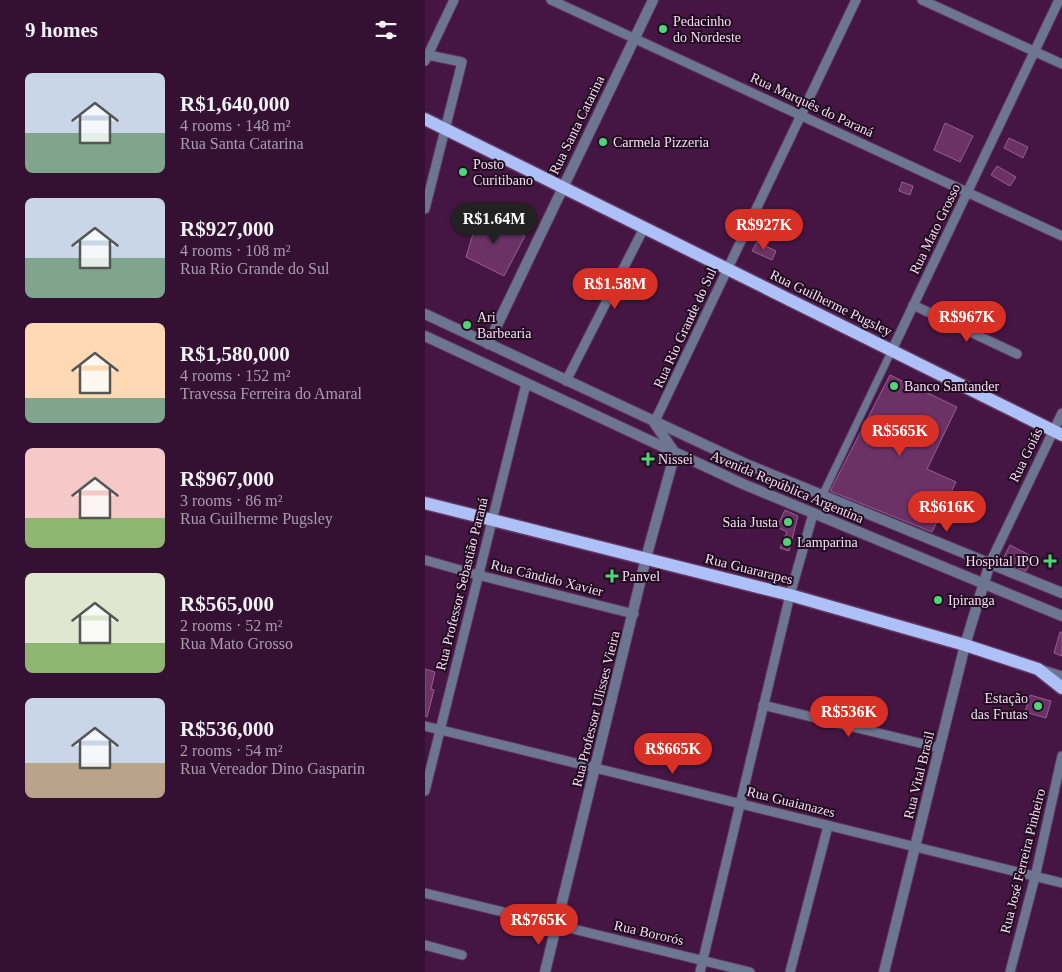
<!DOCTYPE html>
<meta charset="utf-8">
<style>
:root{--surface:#341032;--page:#3f1e3e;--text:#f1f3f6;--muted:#a99dac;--accent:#d93025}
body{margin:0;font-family:"Times New Roman",serif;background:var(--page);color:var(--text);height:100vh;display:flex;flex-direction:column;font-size:19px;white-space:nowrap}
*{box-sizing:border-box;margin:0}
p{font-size:16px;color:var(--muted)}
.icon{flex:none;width:28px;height:28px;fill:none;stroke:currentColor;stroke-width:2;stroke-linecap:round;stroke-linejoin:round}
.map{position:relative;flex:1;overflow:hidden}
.side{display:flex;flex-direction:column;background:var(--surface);width:425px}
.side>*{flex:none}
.price{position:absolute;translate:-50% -42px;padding:0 11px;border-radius:18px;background:var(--accent);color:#fff;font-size:16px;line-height:32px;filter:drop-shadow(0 1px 2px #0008)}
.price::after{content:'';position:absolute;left:50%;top:30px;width:15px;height:11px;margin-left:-8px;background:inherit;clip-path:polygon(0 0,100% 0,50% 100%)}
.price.active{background:#222;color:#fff}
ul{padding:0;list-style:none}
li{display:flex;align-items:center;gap:15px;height:125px;padding:0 25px}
li span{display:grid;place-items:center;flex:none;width:140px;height:100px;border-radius:8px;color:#555}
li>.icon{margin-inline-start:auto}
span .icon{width:60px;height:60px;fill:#fffc;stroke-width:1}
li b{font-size:21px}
h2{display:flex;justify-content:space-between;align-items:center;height:60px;padding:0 25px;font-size:21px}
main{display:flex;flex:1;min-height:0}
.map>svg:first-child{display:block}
.building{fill:#6c3268;stroke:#945f8f}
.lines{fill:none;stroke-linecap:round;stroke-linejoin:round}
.pedestrian-casing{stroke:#623660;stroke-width:9}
.minor-casing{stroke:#623660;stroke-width:11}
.tertiary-casing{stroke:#623660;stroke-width:12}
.primary-casing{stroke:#623660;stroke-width:15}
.pedestrian{stroke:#6d7691;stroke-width:7}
.minor{stroke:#6d7691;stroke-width:9}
.tertiary{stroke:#6d7691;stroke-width:10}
.primary{stroke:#adc0f8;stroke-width:12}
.poi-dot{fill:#4dd676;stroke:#200c1f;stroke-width:2}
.labels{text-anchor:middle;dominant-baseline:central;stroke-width:4;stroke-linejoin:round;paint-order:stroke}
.poi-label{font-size:14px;fill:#f9dbf6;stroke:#200c1f;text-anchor:start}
.street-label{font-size:14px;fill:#f9dbf6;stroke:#200c1f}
</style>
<main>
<section class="side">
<h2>9 homes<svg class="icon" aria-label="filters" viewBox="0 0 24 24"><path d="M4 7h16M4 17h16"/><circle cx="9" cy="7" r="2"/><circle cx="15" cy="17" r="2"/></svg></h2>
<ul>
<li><span style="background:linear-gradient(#c9d6e8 60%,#7fa58c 0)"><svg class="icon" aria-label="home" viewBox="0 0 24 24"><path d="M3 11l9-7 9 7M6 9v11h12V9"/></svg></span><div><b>R$1,640,000</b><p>4 rooms · 148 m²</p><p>Rua Santa Catarina</p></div></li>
<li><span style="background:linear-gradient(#c9d6e8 60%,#7fa58c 0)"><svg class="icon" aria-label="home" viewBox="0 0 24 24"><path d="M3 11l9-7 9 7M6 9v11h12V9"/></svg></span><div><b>R$927,000</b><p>4 rooms · 108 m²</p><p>Rua Rio Grande do Sul</p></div></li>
<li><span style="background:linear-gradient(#ffd9b3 75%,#7fa58c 0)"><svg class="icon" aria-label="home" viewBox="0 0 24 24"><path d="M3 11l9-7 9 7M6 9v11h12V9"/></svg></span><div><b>R$1,580,000</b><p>4 rooms · 152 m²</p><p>Travessa Ferreira do Amaral</p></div></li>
<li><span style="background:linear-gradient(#f6c9c9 70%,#8fb573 0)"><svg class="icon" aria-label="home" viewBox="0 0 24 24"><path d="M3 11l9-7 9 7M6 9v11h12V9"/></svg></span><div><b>R$967,000</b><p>3 rooms · 86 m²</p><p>Rua Guilherme Pugsley</p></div></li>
<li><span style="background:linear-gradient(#dfe7d0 70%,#8fb573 0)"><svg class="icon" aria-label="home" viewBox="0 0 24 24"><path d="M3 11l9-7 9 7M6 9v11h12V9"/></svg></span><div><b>R$565,000</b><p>2 rooms · 52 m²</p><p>Rua Mato Grosso</p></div></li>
<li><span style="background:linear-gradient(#c9d6e8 65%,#b9a48a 0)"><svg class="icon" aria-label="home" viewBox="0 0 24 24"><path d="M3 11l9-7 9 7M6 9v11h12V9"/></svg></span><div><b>R$536,000</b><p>2 rooms · 54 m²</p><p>Rua Vereador Dino Gasparin</p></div></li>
</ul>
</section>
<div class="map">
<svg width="637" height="972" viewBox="0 0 637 972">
<rect width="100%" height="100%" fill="#451643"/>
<path class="building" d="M 520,123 L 548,136 L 535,162 L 509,150 Z
M 584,138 L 603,147 L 598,158 L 579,148 Z
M 572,166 L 591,177 L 585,186 L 566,175 Z
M 477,182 L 488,186 L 485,195 L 474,191 Z
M 54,214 L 100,236 L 79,276 L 41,257 Z
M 332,242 L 351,251 L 347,260 L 327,251 Z
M 465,375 L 532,407 L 502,469 L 531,482 L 507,532 L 405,491 Z
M 360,510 L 373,516 L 364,551 L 355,548 L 362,532 L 352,527 Z
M 585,545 L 608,557 L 601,571 L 577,561 Z
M 635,632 L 637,632 L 637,656 L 629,653 Z
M 0,669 L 10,672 L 6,689 L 9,690 L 2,717 L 0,716 Z
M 605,695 L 626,701 L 621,718 L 600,712 Z"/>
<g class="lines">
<g class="pedestrian-casing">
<path id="pedestrian" d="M 397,496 L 467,350"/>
</g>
<g class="minor-casing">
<path id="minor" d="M 126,0 L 637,236
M 497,0 L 637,64
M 0,61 L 29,0
M 0,209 L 37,62 L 3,55
M 488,305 L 592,354
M 467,350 L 634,0
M 141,381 L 219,228
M 229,423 L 431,0
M 0,560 L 53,575 L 209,614
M 565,563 L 637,413
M 618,670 L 637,676
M 338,705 L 515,748
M 0,726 L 637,883
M 0,791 L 101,384
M 0,893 L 325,972
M 0,945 L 37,955
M 275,972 L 365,595 L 388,514
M 365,972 L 403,826
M 585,972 L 610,877 L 637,756"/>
</g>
<g class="tertiary-casing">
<path id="tertiary" d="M 0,314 L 321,464 L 637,593
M 0,336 L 318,484 L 637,616
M 63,344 L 228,0
M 120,972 L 221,558 L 250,453 L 230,424
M 459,972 L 540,645 L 565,563"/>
</g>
<g class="primary-casing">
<path id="primary" d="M 0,119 L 637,435
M 0,503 L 365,595 L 540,645 L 613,669 L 637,688"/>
</g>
<use href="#pedestrian" class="pedestrian"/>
<use href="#minor" class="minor"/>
<use href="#tertiary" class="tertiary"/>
<use href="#primary" class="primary"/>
</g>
<g class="poi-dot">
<circle cx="238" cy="29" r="5"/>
<circle cx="178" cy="142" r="5"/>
<circle cx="38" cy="172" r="5"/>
<circle cx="42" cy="325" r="5"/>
<circle cx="469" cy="386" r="5"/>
<path d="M220.5 451.5h5v5h5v5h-5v5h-5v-5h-5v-5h5z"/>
<circle cx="363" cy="522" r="5"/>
<circle cx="362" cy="542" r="5"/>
<path d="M622.5 553.5h5v5h5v5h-5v5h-5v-5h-5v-5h5z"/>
<path d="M184.5 568.5h5v5h5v5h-5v5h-5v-5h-5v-5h5z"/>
<circle cx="513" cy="600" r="5"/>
<circle cx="613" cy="706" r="5"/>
</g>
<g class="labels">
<g class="poi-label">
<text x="248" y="21">Pedacinho<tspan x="248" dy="16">do Nordeste</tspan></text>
<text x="188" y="142">Carmela Pizzeria</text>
<text x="48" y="164">Posto<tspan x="48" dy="16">Curitibano</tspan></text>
<text x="52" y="317">Ari<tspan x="52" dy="16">Barbearia</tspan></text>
<text x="479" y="386">Banco Santander</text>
<text x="233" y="459">Nissei</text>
<text x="353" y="522" text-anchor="end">Saia Justa</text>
<text x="372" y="542">Lamparina</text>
<text x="614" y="561" text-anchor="end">Hospital IPO</text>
<text x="197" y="576">Panvel</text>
<text x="523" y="600">Ipiranga</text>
<text x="603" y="698" text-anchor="end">Estação<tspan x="603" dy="16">das Frutas</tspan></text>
</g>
<g class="street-label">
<text transform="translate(387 105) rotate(25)">Rua Marquês do Paraná</text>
<text transform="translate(152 125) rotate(-64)">Rua Santa Catarina</text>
<text transform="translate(510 229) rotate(-64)">Rua Mato Grosso</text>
<text transform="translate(406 303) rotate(26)">Rua Guilherme Pugsley</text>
<text transform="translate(260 328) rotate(-65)">Rua Rio Grande do Sul</text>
<text transform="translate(601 455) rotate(-64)">Rua Goiás</text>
<text transform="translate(362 487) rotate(23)">Avenida República Argentina</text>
<text transform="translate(324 569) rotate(14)">Rua Guararapes</text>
<text transform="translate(122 578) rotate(14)">Rua Cândido Xavier</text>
<text transform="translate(37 584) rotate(-76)">Rua Professor Sebastião Paraná</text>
<text transform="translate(171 709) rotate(-76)">Rua Professor Ulisses Vieira</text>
<text transform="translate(494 775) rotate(-76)">Rua Vital Brasil</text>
<text transform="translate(366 802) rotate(14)">Rua Guaianazes</text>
<text transform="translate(598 861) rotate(-76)">Rua José Ferreira Pinheiro</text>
<text transform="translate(224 933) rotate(13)">Rua Bororós</text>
</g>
</g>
</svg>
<b class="price active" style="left:69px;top:245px">R$1.64M</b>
<b class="price" style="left:339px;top:251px">R$927K</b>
<b class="price" style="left:190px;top:310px">R$1.58M</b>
<b class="price" style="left:542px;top:343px">R$967K</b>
<b class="price" style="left:475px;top:457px">R$565K</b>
<b class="price" style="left:522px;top:533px">R$616K</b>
<b class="price" style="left:424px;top:738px">R$536K</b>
<b class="price" style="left:248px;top:775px">R$665K</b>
<b class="price" style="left:114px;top:946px">R$765K</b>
</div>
</main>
